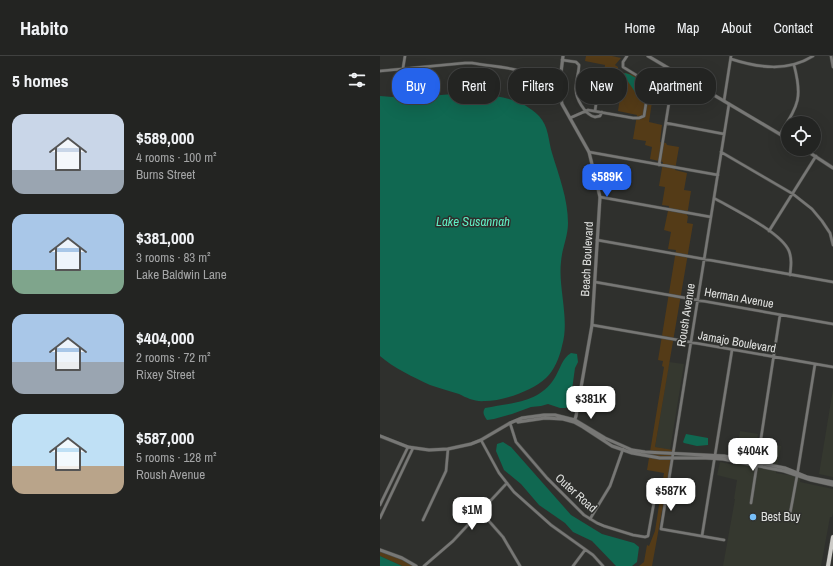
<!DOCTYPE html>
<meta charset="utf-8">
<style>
:root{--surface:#232422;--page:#2f302f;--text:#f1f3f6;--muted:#a3a4a5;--line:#404140;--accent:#2563eb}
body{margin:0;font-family:"Archivo Narrow",sans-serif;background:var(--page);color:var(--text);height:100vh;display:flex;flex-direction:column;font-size:15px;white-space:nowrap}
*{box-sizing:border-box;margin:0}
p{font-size:13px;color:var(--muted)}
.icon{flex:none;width:22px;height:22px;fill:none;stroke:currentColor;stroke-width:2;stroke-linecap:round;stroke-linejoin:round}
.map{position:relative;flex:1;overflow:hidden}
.drawer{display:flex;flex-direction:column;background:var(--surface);width:380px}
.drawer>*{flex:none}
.banner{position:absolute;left:12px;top:12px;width:380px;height:36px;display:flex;gap:8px}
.tools{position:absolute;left:401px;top:60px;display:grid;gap:8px}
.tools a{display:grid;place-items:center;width:40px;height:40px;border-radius:50%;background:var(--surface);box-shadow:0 4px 16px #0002,0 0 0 1px var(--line);font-size:20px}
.price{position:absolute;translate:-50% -34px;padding:0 9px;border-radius:8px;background:#fff;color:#222;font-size:13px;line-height:26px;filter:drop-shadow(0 1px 2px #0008)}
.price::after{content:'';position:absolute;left:50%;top:24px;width:12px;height:9px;margin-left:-6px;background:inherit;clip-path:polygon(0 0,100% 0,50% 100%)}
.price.on{background:var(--accent);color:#fff}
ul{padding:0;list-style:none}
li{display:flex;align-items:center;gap:12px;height:100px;padding:0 12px}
li span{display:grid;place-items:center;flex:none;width:112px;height:80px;border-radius:12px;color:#555}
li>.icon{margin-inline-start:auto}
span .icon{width:48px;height:48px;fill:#fffc;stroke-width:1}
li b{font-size:17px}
h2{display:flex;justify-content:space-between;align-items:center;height:48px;padding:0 12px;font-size:17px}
.chip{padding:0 14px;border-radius:16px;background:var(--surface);box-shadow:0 4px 16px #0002,0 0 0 1px var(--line);font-size:14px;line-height:36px}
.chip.on{background:var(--accent);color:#fff}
header{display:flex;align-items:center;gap:24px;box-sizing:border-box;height:56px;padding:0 20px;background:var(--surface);border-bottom:1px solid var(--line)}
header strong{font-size:19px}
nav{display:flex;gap:22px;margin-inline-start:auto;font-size:14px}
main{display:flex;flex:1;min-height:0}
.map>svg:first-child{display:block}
.built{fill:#35382f}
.green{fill:#543b17}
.water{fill:#106851}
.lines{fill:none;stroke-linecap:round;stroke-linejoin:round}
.minor-casing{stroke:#4b4c49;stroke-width:3.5}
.tertiary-casing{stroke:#4b4c49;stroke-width:4}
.trunk-casing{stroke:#4b4c49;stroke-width:5}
.minor{stroke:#777775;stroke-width:2.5}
.tertiary{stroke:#777775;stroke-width:3}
.trunk{stroke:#cccbc7;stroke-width:4}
.poi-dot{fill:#77bff7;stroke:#2f302d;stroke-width:1.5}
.labels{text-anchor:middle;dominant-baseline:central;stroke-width:3;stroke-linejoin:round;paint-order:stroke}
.street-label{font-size:12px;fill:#dfe0de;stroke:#2f302d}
.poi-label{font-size:12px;fill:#dfe0de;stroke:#2f302d;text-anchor:start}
.water-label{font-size:13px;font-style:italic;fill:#60efc4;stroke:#2f302d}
</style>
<header>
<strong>Habito</strong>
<nav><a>Home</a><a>Map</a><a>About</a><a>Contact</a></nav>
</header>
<main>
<section class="drawer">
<h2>5 homes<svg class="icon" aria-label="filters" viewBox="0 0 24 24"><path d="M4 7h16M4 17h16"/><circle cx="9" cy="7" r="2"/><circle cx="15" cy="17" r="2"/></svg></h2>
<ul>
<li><span style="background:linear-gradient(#c9d6e8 70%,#9aa5b1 0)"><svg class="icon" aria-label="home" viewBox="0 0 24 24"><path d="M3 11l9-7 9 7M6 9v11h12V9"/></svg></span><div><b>$589,000</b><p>4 rooms · 100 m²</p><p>Burns Street</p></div></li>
<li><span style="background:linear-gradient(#a9c7e8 70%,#7fa58c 0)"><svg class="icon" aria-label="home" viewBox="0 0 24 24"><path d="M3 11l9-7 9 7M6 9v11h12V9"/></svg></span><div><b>$381,000</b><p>3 rooms · 83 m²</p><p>Lake Baldwin Lane</p></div></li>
<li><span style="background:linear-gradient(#a9c7e8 60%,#9aa5b1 0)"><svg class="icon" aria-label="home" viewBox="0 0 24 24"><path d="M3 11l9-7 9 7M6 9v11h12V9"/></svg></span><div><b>$404,000</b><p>2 rooms · 72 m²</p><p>Rixey Street</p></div></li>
<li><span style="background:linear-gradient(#bfe0f5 65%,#b9a48a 0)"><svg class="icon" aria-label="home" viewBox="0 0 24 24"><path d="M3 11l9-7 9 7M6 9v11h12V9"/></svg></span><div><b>$587,000</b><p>5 rooms · 128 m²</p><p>Roush Avenue</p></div></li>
</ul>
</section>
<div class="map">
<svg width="453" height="510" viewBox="0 0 453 510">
<rect width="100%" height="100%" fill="#2f302d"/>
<path class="built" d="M 289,306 L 304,308 L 290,394 L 275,391 Z
M 453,333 L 453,421 L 439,418 Z
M 360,375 L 378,378 L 377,385 L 401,390 L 396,417 L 421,421 L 420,426 L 453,433 L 453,457 L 452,461 L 450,461 L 441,510 L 343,510 L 355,443 L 354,443 L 357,424 L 337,419 L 340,406 L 355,409 Z"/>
<path class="green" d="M 206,0 L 232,0 L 241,2 L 235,9 L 238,11 L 238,16 L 256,19 L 255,36 L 273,39 L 269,66 L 282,69 L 280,86 L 286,87 L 287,89 L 299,91 L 295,114 L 307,117 L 304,134 L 311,135 L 307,160 L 308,160 L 307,167 L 313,168 L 275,391 L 293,394 L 272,510 L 259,510 L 264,506 L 267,489 L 269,490 L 275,475 L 284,417 L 267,414 L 284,311 L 282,310 L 283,305 L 278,304 L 296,194 L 288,193 L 291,176 L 284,174 L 289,150 L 282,149 L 285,131 L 279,130 L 283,106 L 270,103 L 272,91 L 265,89 L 266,85 L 253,83 L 257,59 L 238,55 L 240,41 L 233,40 L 234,33 L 222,31 L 225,9 L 205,5 Z
M 0,495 L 17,501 L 34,510 L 22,510 L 0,500 Z"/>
<path class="water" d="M 245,17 C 258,20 269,32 261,45 L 243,18 Z
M 73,38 C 103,39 137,37 159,60 C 169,71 168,84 172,97 C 179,120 188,143 188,167 C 188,181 182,192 181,206 C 178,232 190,264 182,290 C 180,300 174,315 166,322 C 152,335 123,345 105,345 C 95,346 87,342 79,338 C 69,335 59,332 50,329 C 35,322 12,311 0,300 L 0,40 L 25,42 Z
M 191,297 L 197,298 L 198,306 L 195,312 L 190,348 L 186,352 L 180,352 L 168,348 L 161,350 L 151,351 L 132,358 L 114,363 L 107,364 C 104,359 102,357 105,352 C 130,347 159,347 174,323 C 180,314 182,302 191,297 Z
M 306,378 L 328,382 L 328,389 L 317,390 L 304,387 L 303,386 Z
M 123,386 L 131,391 L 191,459 L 222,478 L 254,487 L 259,491 L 257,506 L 252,510 L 236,510 L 212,485 L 193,476 L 185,467 L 159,449 L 141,428 L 124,414 L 116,395 L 117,388 Z
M 0,500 L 22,510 L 0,510 Z"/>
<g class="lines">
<g class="minor-casing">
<path id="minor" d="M 451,0 L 453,11
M 351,3 C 379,12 408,16 433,0
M 182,4 L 196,6 L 199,9 C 199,16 196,24 196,31 C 195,42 205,59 215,61 L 220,60 L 222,56
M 23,12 L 25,0
M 0,15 L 85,7 L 92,7 C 108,10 130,11 145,16 C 157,20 167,29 179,33
M 197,23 L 215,26 L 219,28 L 215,55
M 344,45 L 351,0
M 190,62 L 208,54 L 253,62 L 259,62 L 264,60 L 269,29 L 266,25 L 243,11 L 243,6 L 247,0
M 286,67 L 344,78
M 400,78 C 418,49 423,43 414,9
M 209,96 L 338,119
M 341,96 L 413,138 L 432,153 L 442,165 L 450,177 L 453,189
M 279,109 L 294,15
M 220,141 L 331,161
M 334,142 C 353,153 401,176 409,195 C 412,203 411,210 410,219
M 389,175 L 436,100
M 217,184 L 453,226
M 215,226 L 453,268
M 212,269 L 453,311
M 130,367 L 136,386 L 167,422 L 204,459 L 217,467 L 224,470 L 253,479 L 265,481 L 268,480 L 278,424
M 101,384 L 119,417 L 134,436 L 171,469 L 213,499 L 223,510
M 371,447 L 400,259
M 0,449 L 28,391
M 101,456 L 123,481 L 140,510
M 410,458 L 417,420 L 435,308
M 0,462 L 33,392
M 210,463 L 230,430 L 243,393
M 43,464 L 66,415 L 68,393
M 322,480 L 352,294
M 344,484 L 281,473 L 349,48
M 44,510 L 73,485 L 127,427
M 193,510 L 205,494"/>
</g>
<g class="tertiary-casing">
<path id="tertiary" d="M 183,0 L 179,33 L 182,48 L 209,96 L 220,141 L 212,269 L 196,360 L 194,366
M 268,0 L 408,83
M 424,93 L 453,112
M 138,366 L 165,362 L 183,363 L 194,366 L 203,371 L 232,390 L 252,397 L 280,402 L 326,402 L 343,403 L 404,415 L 431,424 L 453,429
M 0,380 L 28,391 L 49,394 L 68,393 L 91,388 L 101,384 L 130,367 L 142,362 L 164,359 L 175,359 L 195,364 L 225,382 L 252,394 L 265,396 L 344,400 L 405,412 L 427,421 L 453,426
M 0,494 L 22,502 L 36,510"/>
</g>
<g class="trunk-casing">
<path id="trunk" d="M 448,510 L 453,481"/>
</g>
<use href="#minor" class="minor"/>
<use href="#tertiary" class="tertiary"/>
<use href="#trunk" class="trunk"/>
</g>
<circle class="poi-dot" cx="373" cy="461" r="4"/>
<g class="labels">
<g class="street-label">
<text transform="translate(207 203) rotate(-87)">Beach Boulevard</text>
<text transform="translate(359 242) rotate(10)">Herman Avenue</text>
<text transform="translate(306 259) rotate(-81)">Roush Avenue</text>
<text transform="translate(357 286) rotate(10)">Jamajo Boulevard</text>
<text transform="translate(196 437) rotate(42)">Outer Road</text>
</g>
<g class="poi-label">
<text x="381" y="461">Best Buy</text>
</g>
<g class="water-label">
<text x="93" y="165">Lake Susannah</text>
</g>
</g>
</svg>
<div class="tools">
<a><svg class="icon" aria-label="locate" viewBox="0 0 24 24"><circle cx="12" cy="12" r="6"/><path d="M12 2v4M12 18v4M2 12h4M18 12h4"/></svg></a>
</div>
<b class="price on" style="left:227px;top:142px">$589K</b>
<b class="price" style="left:211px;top:364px">$381K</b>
<b class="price" style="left:373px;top:416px">$404K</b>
<b class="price" style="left:291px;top:456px">$587K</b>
<b class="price" style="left:92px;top:475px">$1M</b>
<div class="banner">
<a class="chip on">Buy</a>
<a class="chip">Rent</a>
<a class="chip">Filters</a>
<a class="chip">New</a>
<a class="chip">Apartment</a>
</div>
</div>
</main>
